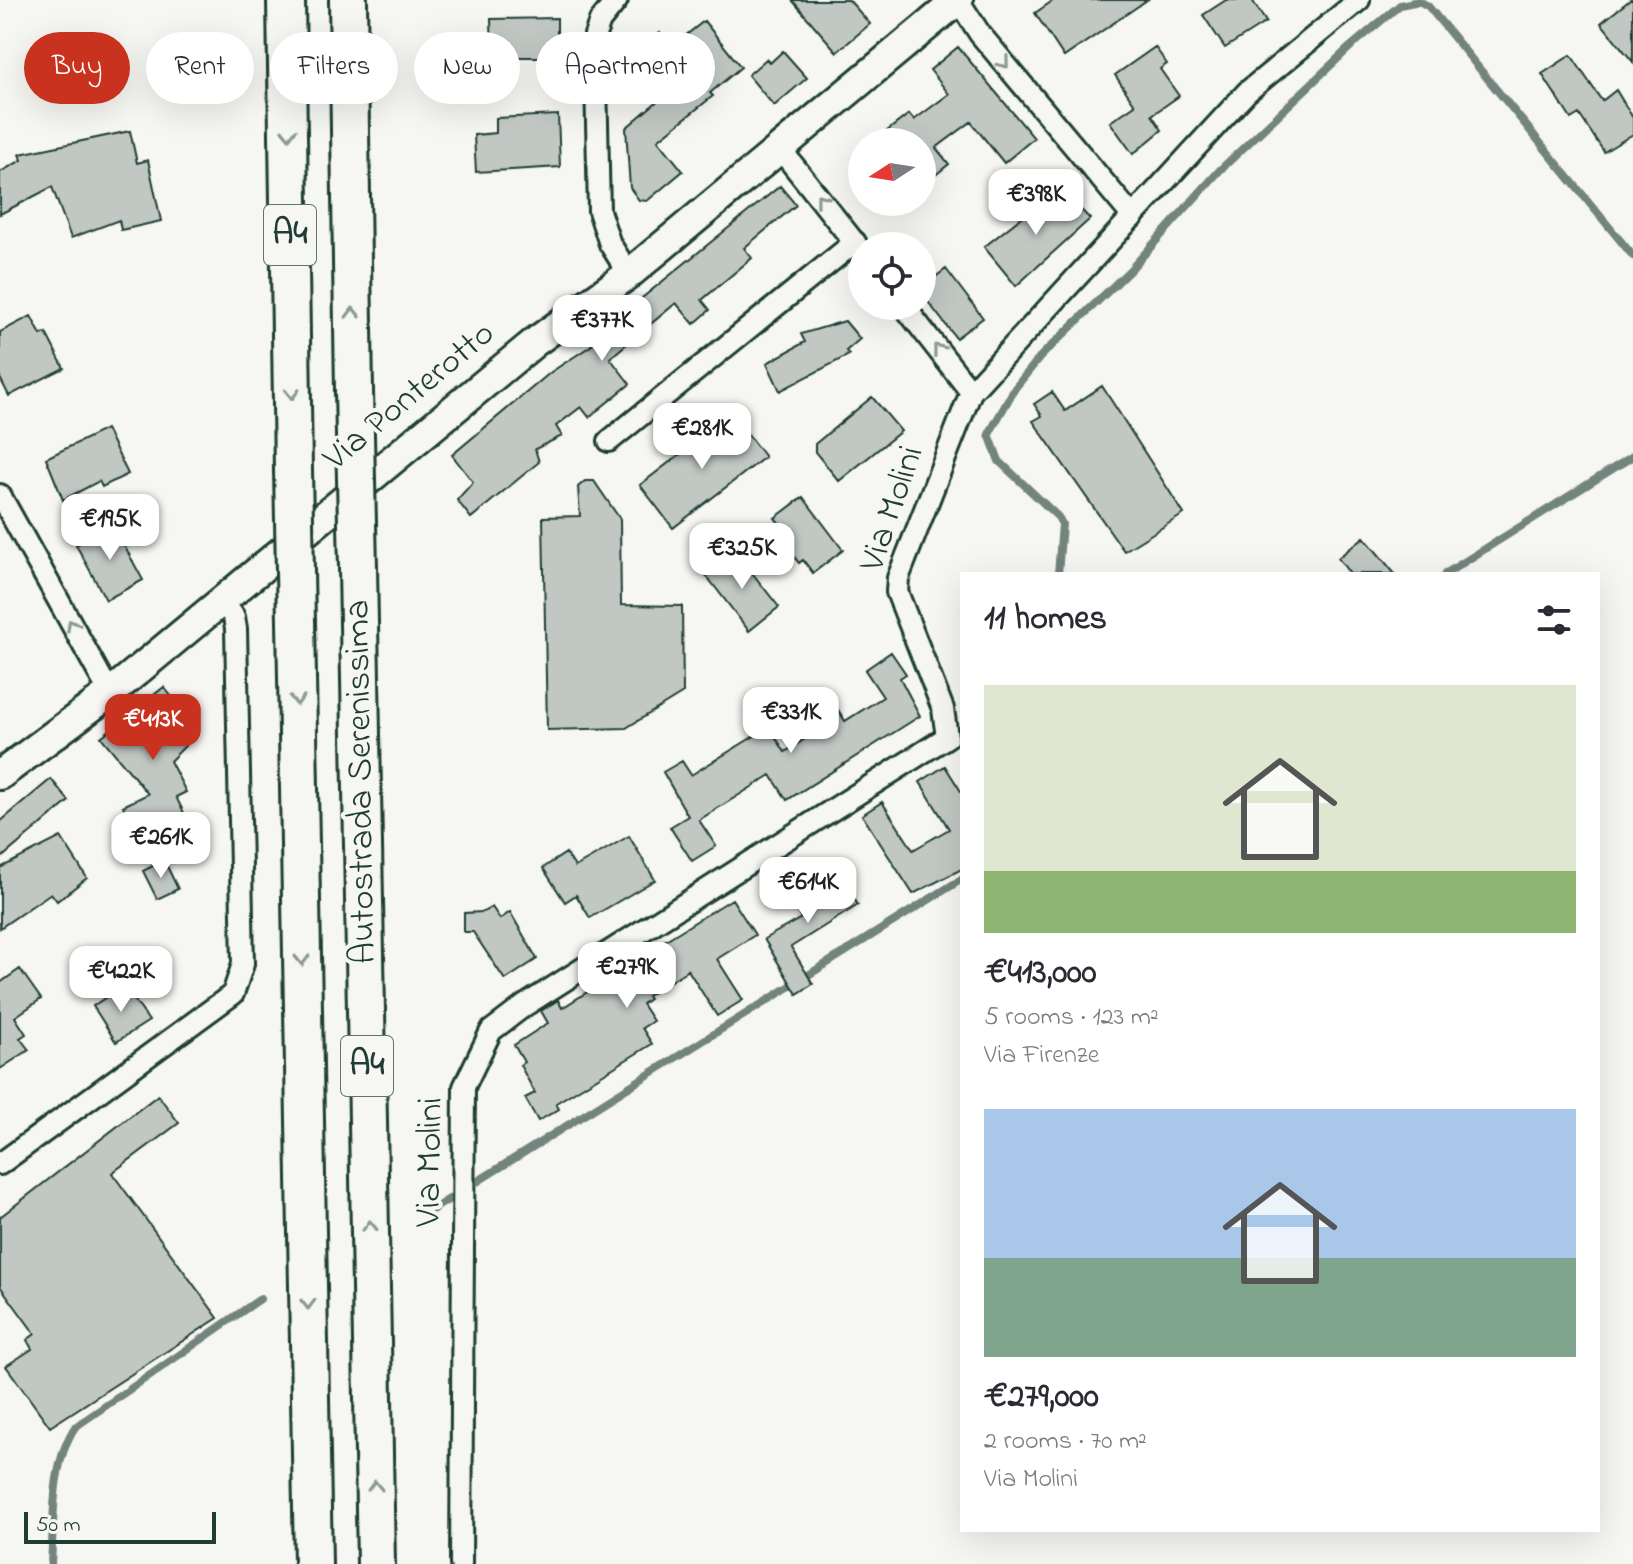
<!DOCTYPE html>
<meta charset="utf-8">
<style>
:root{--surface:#fff;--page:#f7f7f7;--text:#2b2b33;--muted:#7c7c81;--accent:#c8321e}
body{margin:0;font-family:"Indie Flower",sans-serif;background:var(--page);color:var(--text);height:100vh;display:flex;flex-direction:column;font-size:30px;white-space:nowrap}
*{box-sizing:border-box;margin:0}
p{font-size:26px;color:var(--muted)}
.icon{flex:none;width:44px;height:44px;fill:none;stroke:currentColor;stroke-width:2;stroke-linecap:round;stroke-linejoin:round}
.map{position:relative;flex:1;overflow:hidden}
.drawer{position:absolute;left:960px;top:572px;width:640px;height:960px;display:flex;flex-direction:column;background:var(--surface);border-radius:0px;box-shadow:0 8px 32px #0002}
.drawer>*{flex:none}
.banner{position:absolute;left:24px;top:32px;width:760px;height:72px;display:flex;gap:16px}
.needle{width:52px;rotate:258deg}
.fabs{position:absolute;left:848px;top:128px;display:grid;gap:16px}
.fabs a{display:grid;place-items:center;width:88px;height:88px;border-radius:50%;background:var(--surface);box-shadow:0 8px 32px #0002;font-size:40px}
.scale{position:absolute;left:24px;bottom:20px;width:192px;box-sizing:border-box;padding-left:8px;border:4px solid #1f3d34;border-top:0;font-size:22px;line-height:28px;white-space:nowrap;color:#1f3d34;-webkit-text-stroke:6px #f6f6f2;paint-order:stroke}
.price{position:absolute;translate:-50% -68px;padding:0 18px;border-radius:16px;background:#fff;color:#222;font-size:26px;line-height:52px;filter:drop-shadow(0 2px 4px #0008)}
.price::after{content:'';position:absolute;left:50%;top:48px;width:24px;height:18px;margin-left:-12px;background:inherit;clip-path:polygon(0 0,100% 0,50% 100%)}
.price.current{background:var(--accent);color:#fff}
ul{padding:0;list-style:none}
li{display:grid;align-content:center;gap:16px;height:424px;padding:0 24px}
li span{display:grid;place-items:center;height:248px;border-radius:0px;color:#555}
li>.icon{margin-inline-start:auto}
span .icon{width:144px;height:144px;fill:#fffc;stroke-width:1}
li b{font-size:34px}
h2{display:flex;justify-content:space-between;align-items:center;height:96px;padding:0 24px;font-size:34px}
.chip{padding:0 28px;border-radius:36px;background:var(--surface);box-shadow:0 8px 32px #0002;font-size:28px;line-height:72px}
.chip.current{background:var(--accent);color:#fff}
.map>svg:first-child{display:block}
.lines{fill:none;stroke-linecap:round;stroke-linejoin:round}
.stream{stroke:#72847d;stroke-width:8}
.building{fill:#c1c8c3;stroke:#1f3d34;stroke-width:2}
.street-casing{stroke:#1f3d34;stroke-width:26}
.secondary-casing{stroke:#1f3d34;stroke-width:34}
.highway-casing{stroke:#1f3d34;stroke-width:42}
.street{stroke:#f6f6f2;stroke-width:20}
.secondary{stroke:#f6f6f2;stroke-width:28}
.highway{stroke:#f6f6f2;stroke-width:36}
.highway-bridge-casing{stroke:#1f3d34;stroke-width:42;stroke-linecap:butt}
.highway-bridge{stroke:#f6f6f2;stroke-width:36}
.oneway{stroke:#8a9a93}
.labels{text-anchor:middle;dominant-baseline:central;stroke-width:8;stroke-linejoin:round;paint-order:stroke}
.shield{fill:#f6f6f2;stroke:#60746d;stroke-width:2}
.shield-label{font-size:34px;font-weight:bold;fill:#1f3d34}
.street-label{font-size:36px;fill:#1f3d34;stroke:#f6f6f2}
</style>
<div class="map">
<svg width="1633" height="1564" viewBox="0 0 1633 1564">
<rect width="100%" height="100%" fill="#f6f6f2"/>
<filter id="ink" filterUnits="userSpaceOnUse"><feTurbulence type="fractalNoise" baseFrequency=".0125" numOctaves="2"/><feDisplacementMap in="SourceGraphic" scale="16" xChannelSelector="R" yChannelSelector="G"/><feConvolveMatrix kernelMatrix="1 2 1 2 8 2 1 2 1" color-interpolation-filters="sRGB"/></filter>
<g filter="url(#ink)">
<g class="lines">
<path class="stream" d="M 1058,574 L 1062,524 L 1058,517 L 999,461 L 989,434 L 1015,388 L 1041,356 L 1130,270 L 1220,170 L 1349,48 L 1400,5 L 1419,1 L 1428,6 L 1633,256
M 1445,574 L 1633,456
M 427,1213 L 962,879
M 51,1564 C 54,1521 51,1463 75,1427 L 260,1299"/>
</g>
<path class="building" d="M 792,0 L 849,0 L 870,24 L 837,52 Z
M 1054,0 L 1147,0 L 1064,57 L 1035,13 Z
M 1226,0 L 1252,0 L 1266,22 L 1225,48 L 1203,15 Z
M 1630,0 L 1633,0 L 1633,62 L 1601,23 Z
M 557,18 L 557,57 L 492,57 L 491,19 Z
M 704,21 L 741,67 L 710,93 L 713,96 L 658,140 L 683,171 L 647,201 L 639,200 L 630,188 L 626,128 L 660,99 L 641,76 L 649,69 L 636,53 L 660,33 L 671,47 Z
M 958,47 L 1034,138 L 1004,163 L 971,122 L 936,148 L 949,164 L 922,186 L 922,142 L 873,142 L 909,114 L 914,120 L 949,94 L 930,70 Z
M 1155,47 L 1167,64 L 1160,69 L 1179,96 L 1152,115 L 1162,130 L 1133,154 L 1110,122 L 1135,105 L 1115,75 Z
M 783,51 L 807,78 L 774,106 L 748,75 L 766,59 L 770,63 Z
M 1571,55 L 1602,101 L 1616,90 L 1633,118 L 1633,134 L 1604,152 L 1579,114 L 1571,119 L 1542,74 Z
M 558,115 L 560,167 L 476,172 L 474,135 L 496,133 L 496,118 Z
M 130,131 L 137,163 L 148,160 L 161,221 L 121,230 L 119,220 L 71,238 L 52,187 L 0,214 L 0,172 L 22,160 L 20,154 Z
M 780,186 L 796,205 L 744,248 L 752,258 L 702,300 L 710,310 L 694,324 L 676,303 L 610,358 L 630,384 L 589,417 L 581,407 L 556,426 L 562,436 L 535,449 L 539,462 L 471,518 L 457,500 L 473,482 L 452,455 L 551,372 L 592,345 L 589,341 Z
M 1063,191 L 1090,219 L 1016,286 L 984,247 L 1046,198 L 1050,203 Z
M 946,269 L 983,318 L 956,338 L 922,294 L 922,287 Z
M 31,316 L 41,335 L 46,333 L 64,368 L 9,396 L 0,378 L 0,332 Z
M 845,321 L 860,339 L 846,351 L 849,355 L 780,391 L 767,363 L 805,342 L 801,334 Z
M 1102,386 L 1184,514 L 1124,551 L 1033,421 L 1042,416 L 1034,404 L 1052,392 L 1065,411 Z
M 872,397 L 901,431 L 839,481 L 815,452 L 815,444 Z
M 732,414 L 765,457 L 673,528 L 640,485 Z
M 106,429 L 128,474 L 102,487 L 99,481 L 63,500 L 46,458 Z
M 585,481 L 594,481 L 620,519 L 621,605 L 682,606 L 683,693 L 626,728 L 547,730 L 543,517 L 580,516 L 578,487 Z
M 803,497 L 843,550 L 813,573 L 803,560 L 799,563 L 777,534 L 784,529 L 775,518 Z
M 113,525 L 143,580 L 106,600 L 76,545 Z
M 1364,537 L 1395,574 L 1350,574 L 1338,558 Z
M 734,550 L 779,607 L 749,631 L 705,574 Z
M 891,652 L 906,674 L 900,678 L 920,716 L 787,800 L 771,775 L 699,820 L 716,846 L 692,861 L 670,827 L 688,816 L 663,772 L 682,761 L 691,775 L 769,727 L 785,752 L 823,727 L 806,701 L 825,689 L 845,721 L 883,697 L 865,670 Z
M 164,687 L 196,728 L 182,740 L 186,745 L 170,761 L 186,792 L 176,797 L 188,821 L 142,843 L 123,806 L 148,794 L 101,737 Z
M 945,766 L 962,793 L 962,869 L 913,894 L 862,815 L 882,802 L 913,850 L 949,829 L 920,782 Z
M 51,779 L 69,801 L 0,859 L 0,822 Z
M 629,836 L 655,880 L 590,918 L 576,895 L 565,902 L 543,868 L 566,853 L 575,867 Z
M 61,837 L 87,878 L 57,901 L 51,893 L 0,928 L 0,868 Z
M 164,860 L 178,889 L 157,899 L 143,871 Z
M 823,873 L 838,896 L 849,890 L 858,905 L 791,947 L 813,984 L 797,994 L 764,939 L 801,918 L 788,895 Z
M 732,899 L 755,935 L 717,959 L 743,1000 L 717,1016 L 688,970 L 647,996 L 649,999 L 642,1004 L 653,1021 L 642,1028 L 652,1044 L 556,1103 L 559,1109 L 538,1121 L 525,1098 L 535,1093 L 520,1065 L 524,1062 L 514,1045 L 548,1023 L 541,1011 L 558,1000 L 562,1008 L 614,975 L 616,979 L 651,957 L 648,951 Z
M 492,907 L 500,919 L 510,912 L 537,959 L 505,980 L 473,932 L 464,932 L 464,913 L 483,912 Z
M 20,969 L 41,999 L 15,1017 L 26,1034 L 20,1038 L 29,1050 L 0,1069 L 0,983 Z
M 124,985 L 149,1021 L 116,1042 L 93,1006 Z
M 158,1095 L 179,1123 L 112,1173 L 218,1318 L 50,1427 L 6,1366 L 32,1349 L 27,1340 L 35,1334 L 0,1286 L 0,1217 Z"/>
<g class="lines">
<g class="street-casing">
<path id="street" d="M 617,0 L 600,21 L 595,35 L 599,211 L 610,244 L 629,274
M 958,0 L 980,34 L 1133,217
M 778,146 L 862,252
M 904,306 L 971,392
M 609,441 L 855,242
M 0,495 L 102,679 L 113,691
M 0,1164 L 233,994 L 243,964 L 236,629 L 234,617 L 223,601
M 461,1564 L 464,1087 L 491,1031 L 524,1006 L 947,737 L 943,709 L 897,592 L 898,578 L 971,392 L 1247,92 L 1359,0"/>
</g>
<g class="secondary-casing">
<path id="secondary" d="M 0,775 L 113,691 L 535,342 L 629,274 L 958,0"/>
</g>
<g class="highway-casing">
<path id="highway" d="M 286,0 L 293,470
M 348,0 L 354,391
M 358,568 L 376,1564
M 296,622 L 313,1564"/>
</g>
<use href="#street" class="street"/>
<use href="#secondary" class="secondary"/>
<use href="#highway" class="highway"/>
<g class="highway-bridge-casing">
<path id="highway-bridge" d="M 354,391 L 358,568
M 293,470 L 296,622"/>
</g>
<use href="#highway-bridge" class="highway-bridge"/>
</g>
<defs><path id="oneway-chevron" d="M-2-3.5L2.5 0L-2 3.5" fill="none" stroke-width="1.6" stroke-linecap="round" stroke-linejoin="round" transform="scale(2)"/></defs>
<g class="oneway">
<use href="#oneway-chevron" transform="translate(1004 63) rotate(51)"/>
<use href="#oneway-chevron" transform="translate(289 134) rotate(89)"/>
<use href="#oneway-chevron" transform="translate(821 199) rotate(-128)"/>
<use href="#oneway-chevron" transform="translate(353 313) rotate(-91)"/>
<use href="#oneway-chevron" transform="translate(938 349) rotate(-128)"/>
<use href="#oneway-chevron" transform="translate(292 394) rotate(89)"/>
<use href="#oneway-chevron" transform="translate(72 625) rotate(-119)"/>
<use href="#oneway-chevron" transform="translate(297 700) rotate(89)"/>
<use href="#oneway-chevron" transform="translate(302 960) rotate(89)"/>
<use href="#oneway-chevron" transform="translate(370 1226) rotate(-91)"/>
<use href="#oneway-chevron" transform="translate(308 1304) rotate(89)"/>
<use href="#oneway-chevron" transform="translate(375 1486) rotate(-91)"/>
</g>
</g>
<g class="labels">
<g class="shield">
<rect x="264" y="205" width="52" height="60" rx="6"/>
<rect x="341" y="1036" width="52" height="60" rx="6"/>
</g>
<g class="shield-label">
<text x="290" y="235">A4</text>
<text x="367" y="1066">A4</text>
</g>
<g class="street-label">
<text transform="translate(410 397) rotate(-40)">Via Ponterotto</text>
<text transform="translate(893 509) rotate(-71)">Via Molini</text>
<text transform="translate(362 782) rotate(-91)">Autostrada Serenissima</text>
<text transform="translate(431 1162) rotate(-89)">Via Molini</text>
</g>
</g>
</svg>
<div class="fabs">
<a><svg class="needle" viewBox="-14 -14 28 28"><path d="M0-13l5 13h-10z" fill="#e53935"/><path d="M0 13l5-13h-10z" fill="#7c7c81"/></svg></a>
<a><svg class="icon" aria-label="locate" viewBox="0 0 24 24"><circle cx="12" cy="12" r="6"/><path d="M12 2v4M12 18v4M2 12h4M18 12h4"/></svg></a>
</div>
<div class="scale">50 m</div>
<b class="price" style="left:1036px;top:237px">€398K</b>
<b class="price" style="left:602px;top:363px">€377K</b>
<b class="price" style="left:702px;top:471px">€281K</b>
<b class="price" style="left:110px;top:562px">€195K</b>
<b class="price" style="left:742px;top:591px">€325K</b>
<b class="price" style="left:791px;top:755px">€331K</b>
<b class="price current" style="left:153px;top:762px">€413K</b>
<b class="price" style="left:161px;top:880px">€261K</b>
<b class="price" style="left:808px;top:925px">€614K</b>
<b class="price" style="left:627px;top:1010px">€279K</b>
<b class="price" style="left:121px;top:1014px">€422K</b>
<div class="banner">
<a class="chip current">Buy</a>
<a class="chip">Rent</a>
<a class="chip">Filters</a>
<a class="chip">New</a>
<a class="chip">Apartment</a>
</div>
<section class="drawer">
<h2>11 homes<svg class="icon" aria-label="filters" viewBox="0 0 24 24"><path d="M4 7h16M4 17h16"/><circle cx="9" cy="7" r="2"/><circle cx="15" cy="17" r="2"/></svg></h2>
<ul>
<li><span style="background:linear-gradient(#dfe7d0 75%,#8fb573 0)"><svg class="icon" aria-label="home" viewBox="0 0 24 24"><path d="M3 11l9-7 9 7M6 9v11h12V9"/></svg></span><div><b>€413,000</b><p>5 rooms · 123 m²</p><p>Via Firenze</p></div></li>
<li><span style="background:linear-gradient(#a9c7e8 60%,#7fa58c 0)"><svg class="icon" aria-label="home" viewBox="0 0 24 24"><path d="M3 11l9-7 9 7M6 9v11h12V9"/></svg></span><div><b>€279,000</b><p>2 rooms · 70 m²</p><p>Via Molini</p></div></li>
</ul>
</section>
</div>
